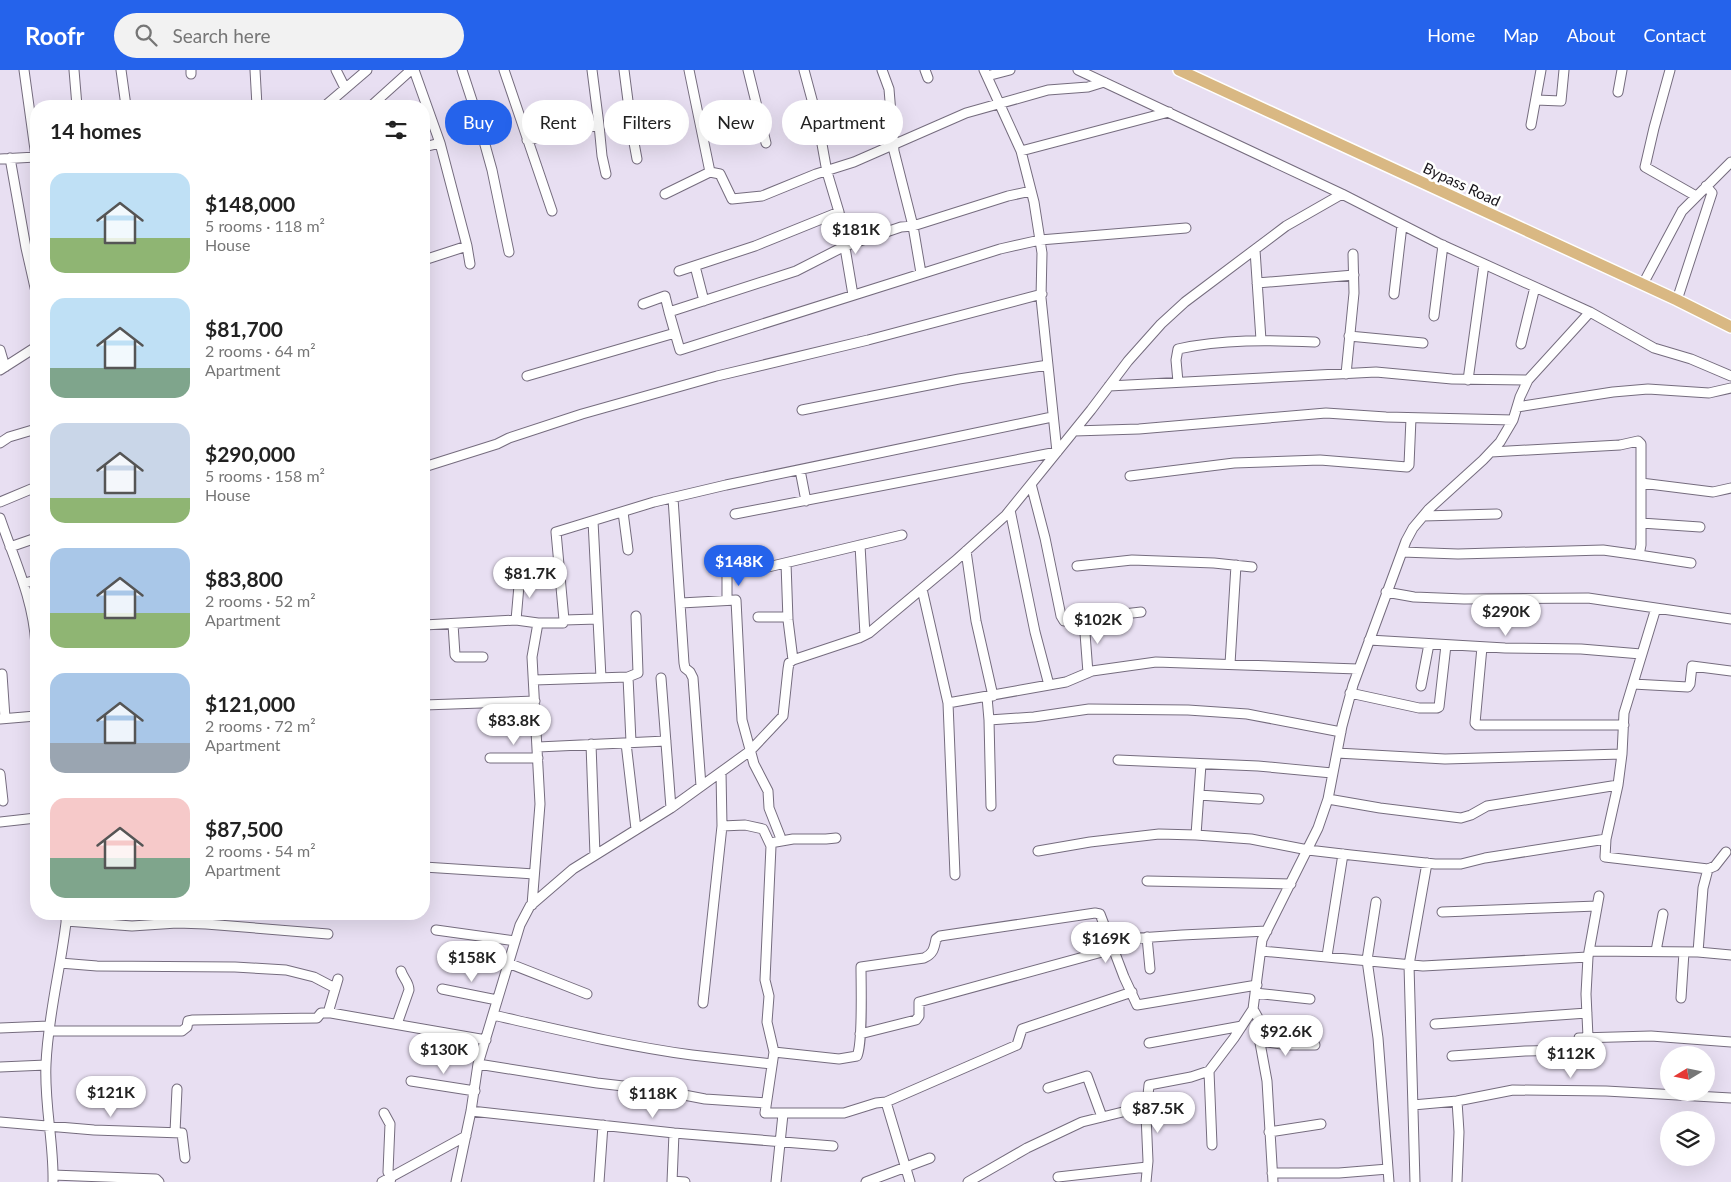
<!DOCTYPE html>
<meta charset="utf-8">
<style>
:root{--surface:#fff;--page:#f2f2f2;--text:#222;--muted:#767676;--accent:#2563eb}
body{margin:0;font-family:Lato,sans-serif;background:var(--page);color:var(--text);height:100vh;display:flex;flex-direction:column;font-size:19px;white-space:nowrap}
*{box-sizing:border-box;margin:0}
p{font-size:16px;color:var(--muted)}
.icon{flex:none;width:28px;height:28px;fill:none;stroke:currentColor;stroke-width:2;stroke-linecap:round;stroke-linejoin:round}
.map{position:relative;flex:1;overflow:hidden}
.panel{position:absolute;left:30px;top:30px;width:400px;height:820px;display:flex;flex-direction:column;background:var(--surface);border-radius:20px;box-shadow:0 5px 20px #0002}
.panel>*{flex:none}
.guide{position:absolute;left:445px;top:30px;width:475px;height:45px;display:flex;gap:10px}
.needle{width:32px;rotate:260deg}
.buttons{position:absolute;left:1660px;top:976px;display:grid;gap:10px}
.buttons a{display:grid;place-items:center;width:55px;height:55px;border-radius:50%;background:var(--surface);box-shadow:0 5px 20px #0002;font-size:25px}
.price{position:absolute;translate:-50% -42px;padding:0 11px;border-radius:18px;background:#fff;color:#222;font-size:16px;line-height:32px;filter:drop-shadow(0 1px 2px #0008)}
.price::after{content:'';position:absolute;left:50%;top:30px;width:15px;height:11px;margin-left:-8px;background:inherit;clip-path:polygon(0 0,100% 0,50% 100%)}
.price.selected{background:var(--accent);color:#fff}
ul{padding:0;list-style:none}
li{display:flex;align-items:center;gap:15px;height:125px;padding:0 20px}
li span{display:grid;place-items:center;flex:none;width:140px;height:100px;border-radius:15px;color:#555}
li>.icon{margin-inline-start:auto}
span .icon{width:60px;height:60px;fill:#fffc;stroke-width:1}
li b{font-size:21px}
h2{display:flex;justify-content:space-between;align-items:center;height:60px;padding:0 20px;font-size:21px}
.pill{padding:0 18px;border-radius:22px;background:var(--surface);box-shadow:0 5px 20px #0002;font-size:18px;line-height:45px}
.pill.selected{background:var(--accent);color:#fff}
header{display:flex;align-items:center;gap:30px;box-sizing:border-box;height:70px;padding:0 25px;background:var(--accent);color:#fff}
header strong{font-size:24px}
nav{display:flex;gap:28px;margin-inline-start:auto;font-size:18px}
.search{width:350px;height:45px;background:var(--page);display:flex;align-items:center;gap:12px;box-sizing:border-box;padding:0 18px;border-radius:28px;color:var(--muted);font-size:19px}
.map>svg:first-child{display:block}
.lines{fill:none;stroke-linecap:round;stroke-linejoin:round}
.minor-casing{stroke:#756c7e;stroke-width:11}
.major-casing{stroke:#fff;stroke-width:14}
.minor{stroke:#fff;stroke-width:9}
.major{stroke:#d9b883;stroke-width:11}
.labels{text-anchor:middle;dominant-baseline:central;stroke-width:5;stroke-linejoin:round;paint-order:stroke}
.street-label{font-size:15px;fill:#17141a;stroke:#fff}
</style>
<header>
<strong>Roofr</strong>
<div class="search"><svg class="icon" aria-label="search" viewBox="0 0 24 24"><circle cx="10" cy="10" r="6"/><path d="M15 15l6 6"/></svg>Search here</div>
<nav><a>Home</a><a>Map</a><a>About</a><a>Contact</a></nav>
</header>
<div class="map">
<svg width="1731" height="1112" viewBox="0 0 1731 1112">
<rect width="100%" height="100%" fill="#e8dff2"/>
<g class="lines">
<g class="minor-casing">
<path id="minor" d="M 24,0 L 36,87
M 74,0 L 77,36
M 121,0 L 126,36
M 191,0 L 191,4
M 255,0 L 257,36
M 336,0 L 345,18
M 414,0 L 440,73 L 467,176 L 470,194
M 462,0 L 477,46 L 492,100 L 509,182
M 504,0 L 552,141
M 624,0 L 632,62 L 637,89
M 748,0 L 766,73
M 804,0 L 818,52 L 827,102 L 839,142 L 853,225
M 882,0 L 889,19 L 894,81 L 913,156 L 921,203
M 925,0 L 928,8
M 1078,0 L 1342,124 L 1438,173 L 1590,242 L 1654,278 L 1691,289 L 1731,306
M 1670,0 L 1654,58 L 1645,97 L 1696,126
M 987,6 L 1010,0
M 1618,22 L 1622,0
M 1536,30 L 1561,31 L 1564,0
M 325,36 L 367,0
M 371,36 L 411,0
M 599,55 L 602,86 L 606,104
M 1531,55 L 1541,0
M 527,70 L 599,55 L 592,0
M 424,77 L 440,73
M 1021,81 L 1169,42
M 10,88 L 26,178 L 36,222
M 0,89 L 36,87
M 710,102 L 720,104 L 732,129 L 762,126 L 816,104 L 854,92 L 966,43 L 1048,20 L 1088,17 L 1104,12
M 665,124 L 710,102 L 689,0
M 1255,180 L 1261,270
M 424,190 L 467,176
M 696,200 L 704,231
M 679,201 L 755,176 L 839,142
M 1257,213 L 1354,205
M 1643,214 L 1682,141 L 1731,92
M 1394,224 L 1402,155
M 1677,230 L 1712,123 L 1706,116
M 643,234 L 665,226 L 669,242
M 1434,246 L 1443,175
M 675,263 L 669,242 L 796,201 L 845,176 L 901,157 L 913,156 L 1008,126 L 1031,121
M 1349,266 L 1423,273
M 1521,274 L 1535,217
M 0,280 L 5,297
M 0,300 L 36,277
M 1346,304 L 1354,223 L 1353,184
M 527,306 L 675,263 L 680,280 L 1000,179 L 1040,170 L 1186,158
M 1468,310 L 1484,194
M 1178,312 L 1176,290 L 1178,279 C 1223,269 1269,270 1315,272
M 1109,316 L 1376,302 L 1452,309 L 1528,310
M 1517,337 L 1613,322 L 1648,319 L 1709,323 L 1731,318
M 802,340 L 959,309 L 1048,295
M 1074,361 L 1139,359 L 1326,343 L 1386,347 L 1513,350
M 0,373 L 9,367 L 36,359
M 424,397 L 497,374 L 509,368 L 582,344 L 717,306 L 868,270 L 1042,224
M 800,400 L 806,431
M 1130,406 L 1234,393 L 1320,390 L 1407,397 L 1409,395 L 1411,348
M 1641,413 L 1713,422 L 1731,418
M 1031,414 L 1045,468 L 1061,546 L 1064,551 L 1141,542
M 673,428 L 684,593 L 685,598 L 690,602 L 693,608 L 701,716
M 0,432 L 36,417
M 1010,440 L 1035,562 L 1049,615
M 623,442 L 628,480
M 735,444 L 1057,382 L 1041,228 L 1042,183 L 1034,132 L 1021,81 L 984,0
M 1423,446 L 1497,444
M 0,448 C 15,492 33,528 36,575
M 593,451 L 601,608
M 1641,453 L 1700,457
M 860,475 L 865,565
M 10,477 L 36,468
M 966,481 L 976,551 L 993,626
M 1402,482 L 1458,484 L 1603,480 L 1639,485 L 1641,475 L 1641,374 L 1638,371 L 1620,375 L 1491,382
M 1639,485 L 1691,493
M 786,493 L 788,550 L 793,590
M 1077,496 L 1132,490 L 1214,493 L 1252,497
M 764,498 L 902,465
M 727,504 L 727,530
M 25,513 L 36,510
M 922,519 L 948,633 L 955,805
M 1386,522 L 1414,527 L 1464,529 L 1588,528 L 1731,549
M 681,533 L 736,530 L 742,650 L 754,694 L 768,721 L 769,738 L 780,766
M 1656,538 L 1624,643 L 1622,684 L 1618,715 L 1606,769 L 1605,787 L 1708,799 L 1715,796 L 1726,782
M 758,547 L 788,547
M 516,550 L 520,504
M 564,550 L 598,549
M 1084,550 L 1088,603
M 453,554 L 455,585 L 457,587 L 483,587
M 424,555 L 516,550 L 538,553
M 1369,570 L 1505,578 L 1581,579 L 1641,584
M 1482,577 L 1475,653 L 1477,655 L 1624,655
M 1230,594 L 1236,495
M 2,604 L 5,648
M 628,607 L 631,672
M 661,608 L 671,738
M 534,610 L 628,607 L 638,603 L 636,546
M 1633,614 L 1688,617 L 1690,614 L 1692,596 L 1731,601
M 1421,616 L 1429,574
M 1350,623 L 1419,638 L 1437,638 L 1439,637 L 1446,575
M 987,627 L 989,650 L 991,736
M 948,633 L 1066,612 L 1092,601 L 1156,592 L 1358,599
M 424,635 L 535,631
M 0,649 L 36,646
M 989,650 L 1034,647 L 1089,639 L 1188,640 L 1247,644 L 1341,662
M 626,673 L 636,759
M 591,674 L 595,785
M 538,677 L 666,671
M 1337,683 L 1445,689 L 1622,684
M 490,688 L 538,688
M 1118,690 L 1258,696 L 1332,703
M 0,704 L 3,731
M 1199,725 L 1259,729
M 1328,729 L 1380,738 L 1461,748 L 1471,745 L 1487,736 L 1618,715
M 0,752 L 36,748
M 722,756 L 745,755 L 763,759 L 771,776 L 765,910 L 769,926 L 767,952 L 774,982 L 765,1043 L 844,1043 L 876,1033 L 886,1032 L 910,1112
M 1196,765 L 1201,694
M 770,773 L 793,769 L 826,769 L 836,768
M 1038,781 L 1090,772 L 1159,764 L 1196,765 L 1251,769 L 1308,780 L 1351,785 L 1435,794 L 1461,794 L 1485,788 L 1606,769
M 424,797 L 534,804
M 1147,811 L 1291,814
M 1376,832 L 1367,890 L 1378,968 L 1389,1112
M 532,835 L 540,734 L 532,587 L 538,553 L 563,553 L 564,550 L 556,462 L 654,432 L 726,415 L 1052,347
M 1442,842 L 1597,836
M 66,851 L 132,856 L 177,853 L 206,854 L 328,864
M 436,860 L 515,871
M 1147,867 L 1150,899
M 1110,873 L 1124,869 L 1182,865 L 1267,861
M 1261,881 L 1423,896 L 1588,887
M 1589,881 L 1698,882 L 1731,885
M 1656,881 L 1663,844
M 1698,882 L 1703,818 L 1708,799
M 1327,886 L 1343,784
M 60,893 L 97,896 L 235,897 L 286,900 L 314,907 L 335,918
M 508,893 L 587,924
M 442,919 L 497,930
M 1255,923 L 1310,929
M 1681,928 L 1684,882
M 703,933 L 722,756 L 721,702
M 1253,939 L 1258,948 L 1258,962 L 1267,1011 L 1273,1112
M 328,943 L 338,909
M 493,945 C 559,960 625,976 692,985 C 719,988 746,991 772,994
M 397,954 L 409,920 C 409,912 403,908 401,901
M 1435,954 L 1587,943
M 0,958 L 49,956
M 49,961 L 182,961 L 187,957 L 188,951 L 193,950 L 317,948 L 321,943 L 331,943 L 486,970
M 860,964 L 916,950 L 919,946 L 919,932 L 1113,879
M 1588,967 L 1586,924 L 1588,887 L 1599,826
M 1260,971 L 1289,975 L 1315,975
M 1149,973 L 1242,956
M 774,982 L 839,989 L 857,986 C 863,973 861,915 861,897 L 924,888 C 933,884 934,879 936,869 L 940,866 L 1095,843 L 1100,844 L 1124,907 L 1137,935 L 1257,915
M 1452,986 L 1525,981 L 1575,980 L 1578,978 L 1579,968 L 1651,966 L 1731,972
M 478,994 L 597,1013 L 658,1020 L 705,1029 L 766,1033
M 0,997 L 46,995
M 1209,1001 L 1212,1075
M 411,1011 L 475,1021
M 1048,1018 L 1087,1006 L 1102,1047
M 886,1032 L 1017,975 L 1022,959 L 1132,922
M 1413,1035 L 1457,1031 L 1513,1020 L 1606,1021 L 1731,1028
M 471,1041 L 674,1063 L 833,1076
M 384,1043 L 390,1054 L 388,1102 L 391,1108 L 390,1112
M 0,1052 L 94,1060 L 182,1063 L 185,1088
M 175,1062 L 177,1019
M 1269,1062 L 1321,1054
M 1272,1103 L 1339,1103 L 1388,1099
M 53,1105 L 156,1109 L 159,1112
M 1058,1107 L 1147,1097
M 672,1111 L 685,1112
M 53,1112 C 54,1073 44,1034 46,994 C 48,943 62,894 67,844
M 382,1112 L 466,1066
M 456,1112 L 471,1041 L 478,994 L 520,855 L 530,836 L 573,799 L 671,738 L 750,681 L 783,646 L 788,599 L 789,593 L 793,590 L 859,568 L 869,563 L 955,491 L 1006,445 L 1091,340 L 1128,291 L 1161,254 L 1185,232 L 1286,156 L 1342,124
M 599,1112 L 603,1055
M 672,1112 L 674,1063
M 776,1112 L 783,1044
M 866,1112 L 930,1088
M 968,1112 L 1027,1078 L 1082,1052 L 1147,1036
M 1146,1112 L 1148,1091 L 1146,1045 L 1149,1015 L 1191,1007 L 1209,1001 L 1234,968 L 1253,939 L 1262,870 L 1318,758 L 1328,729 L 1342,656 L 1353,615 L 1406,471 L 1413,458 L 1429,439 L 1483,390 L 1500,372 L 1513,350 L 1520,327 L 1528,310 L 1590,242
M 1415,1112 L 1409,895 L 1427,793
M 1457,1112 L 1459,1062 L 1457,1031"/>
</g>
<g class="major-casing">
<path id="major" d="M 1179,0 L 1677,230 L 1731,257"/>
</g>
<use href="#minor" class="minor"/>
<use href="#major" class="major"/>
</g>
<g class="labels">
<g class="street-label">
<text transform="translate(1462 114) rotate(25)">Bypass Road</text>
</g>
</g>
</svg>
<div class="buttons">
<a><svg class="needle" viewBox="-14 -14 28 28"><path d="M0-13l5 13h-10z" fill="#e53935"/><path d="M0 13l5-13h-10z" fill="#767676"/></svg></a>
<a><svg class="icon" aria-label="layers" viewBox="0 0 24 24"><path d="M12 4l9 5-9 5-9-5zM3 14l9 5 9-5"/></svg></a>
</div>
<b class="price" style="left:856px;top:185px">$181K</b>
<b class="price selected" style="left:739px;top:517px">$148K</b>
<b class="price" style="left:530px;top:529px">$81.7K</b>
<b class="price" style="left:1506px;top:567px">$290K</b>
<b class="price" style="left:1098px;top:575px">$102K</b>
<b class="price" style="left:514px;top:676px">$83.8K</b>
<b class="price" style="left:1106px;top:894px">$169K</b>
<b class="price" style="left:472px;top:913px">$158K</b>
<b class="price" style="left:1286px;top:987px">$92.6K</b>
<b class="price" style="left:444px;top:1005px">$130K</b>
<b class="price" style="left:1571px;top:1009px">$112K</b>
<b class="price" style="left:111px;top:1048px">$121K</b>
<b class="price" style="left:653px;top:1049px">$118K</b>
<b class="price" style="left:1158px;top:1064px">$87.5K</b>
<div class="guide">
<a class="pill selected">Buy</a>
<a class="pill">Rent</a>
<a class="pill">Filters</a>
<a class="pill">New</a>
<a class="pill">Apartment</a>
</div>
<section class="panel">
<h2>14 homes<svg class="icon" aria-label="filters" viewBox="0 0 24 24"><path d="M4 7h16M4 17h16"/><circle cx="9" cy="7" r="2"/><circle cx="15" cy="17" r="2"/></svg></h2>
<ul>
<li><span style="background:linear-gradient(#bfe0f5 65%,#8fb573 0)"><svg class="icon" aria-label="home" viewBox="0 0 24 24"><path d="M3 11l9-7 9 7M6 9v11h12V9"/></svg></span><div><b>$148,000</b><p>5 rooms · 118 m²</p><p>House</p></div></li>
<li><span style="background:linear-gradient(#bfe0f5 70%,#7fa58c 0)"><svg class="icon" aria-label="home" viewBox="0 0 24 24"><path d="M3 11l9-7 9 7M6 9v11h12V9"/></svg></span><div><b>$81,700</b><p>2 rooms · 64 m²</p><p>Apartment</p></div></li>
<li><span style="background:linear-gradient(#c9d6e8 75%,#8fb573 0)"><svg class="icon" aria-label="home" viewBox="0 0 24 24"><path d="M3 11l9-7 9 7M6 9v11h12V9"/></svg></span><div><b>$290,000</b><p>5 rooms · 158 m²</p><p>House</p></div></li>
<li><span style="background:linear-gradient(#a9c7e8 65%,#8fb573 0)"><svg class="icon" aria-label="home" viewBox="0 0 24 24"><path d="M3 11l9-7 9 7M6 9v11h12V9"/></svg></span><div><b>$83,800</b><p>2 rooms · 52 m²</p><p>Apartment</p></div></li>
<li><span style="background:linear-gradient(#a9c7e8 70%,#9aa5b1 0)"><svg class="icon" aria-label="home" viewBox="0 0 24 24"><path d="M3 11l9-7 9 7M6 9v11h12V9"/></svg></span><div><b>$121,000</b><p>2 rooms · 72 m²</p><p>Apartment</p></div></li>
<li><span style="background:linear-gradient(#f6c9c9 60%,#7fa58c 0)"><svg class="icon" aria-label="home" viewBox="0 0 24 24"><path d="M3 11l9-7 9 7M6 9v11h12V9"/></svg></span><div><b>$87,500</b><p>2 rooms · 54 m²</p><p>Apartment</p></div></li>
</ul>
</section>
</div>
